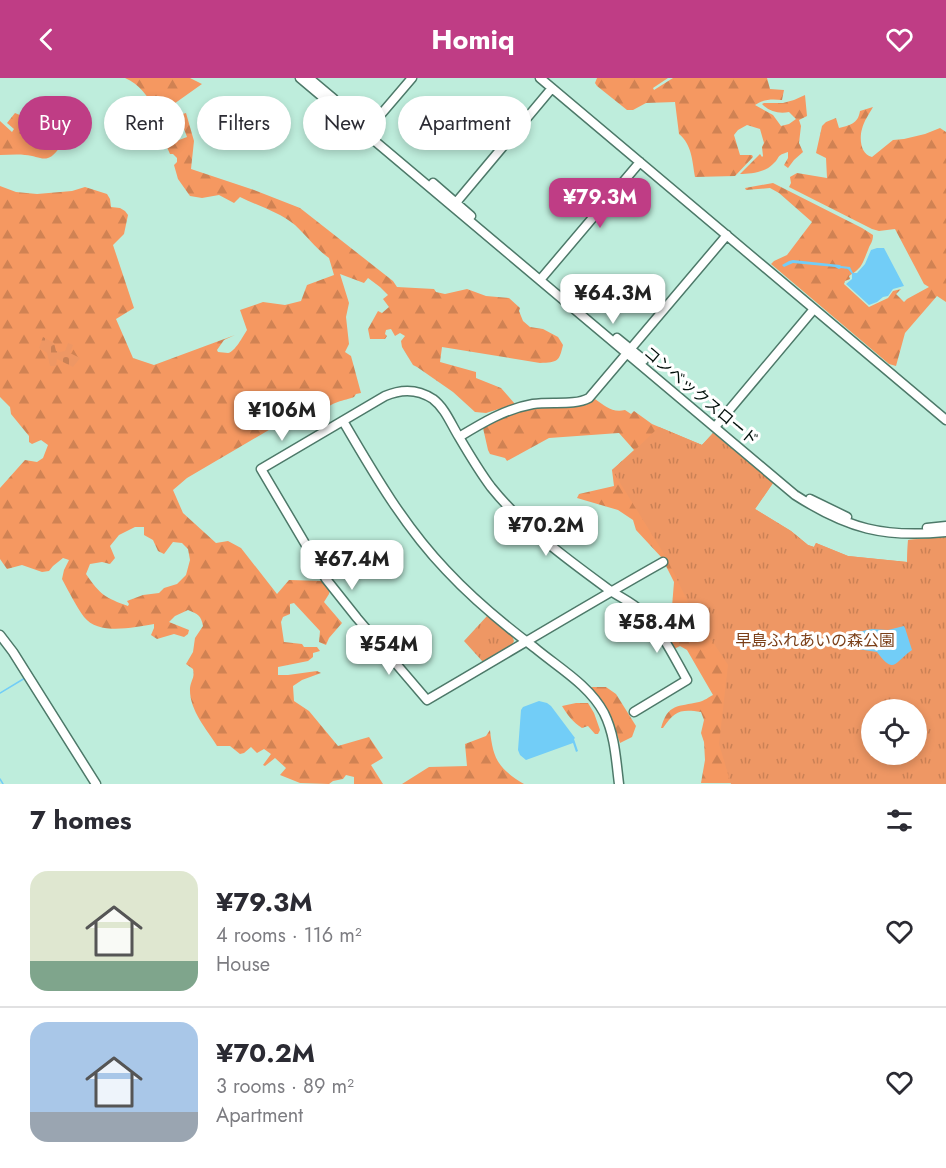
<!DOCTYPE html>
<meta charset="utf-8">
<style>
:root{--surface:#fff;--page:#f7f7f7;--text:#2b2b33;--muted:#7c7c81;--line:#e1e1e2;--accent:#bf3d85}
body{margin:0;font-family:Jost,"Noto Sans JP",sans-serif;background:var(--page);color:var(--text);height:100vh;display:flex;flex-direction:column;font-size:22px;white-space:nowrap}
*{box-sizing:border-box;margin:0}
p{font-size:20px;color:var(--muted)}
.icon{flex:none;width:33px;height:33px;fill:none;stroke:currentColor;stroke-width:2;stroke-linecap:round;stroke-linejoin:round}
.map{position:relative;height:706px;overflow:hidden}
.drawer{display:flex;flex-direction:column;background:var(--surface);flex:1}
.drawer>*{flex:none}
.top-card{position:absolute;left:18px;top:18px;width:600px;height:54px;display:flex;gap:12px}
.controls{position:absolute;left:861px;top:621px;display:grid;gap:12px}
.controls a{display:grid;place-items:center;width:66px;height:66px;border-radius:50%;background:var(--surface);box-shadow:0 3px 9px #0003;font-size:30px}
.price{position:absolute;translate:-50% -51px;padding:0 14px;border-radius:12px;background:#fff;color:#222;font-size:20px;line-height:39px;filter:drop-shadow(0 2px 3px #0008)}
.price::after{content:'';position:absolute;left:50%;top:36px;width:18px;height:14px;margin-left:-9px;background:inherit;clip-path:polygon(0 0,100% 0,50% 100%)}
.price.selected{background:var(--accent);color:#fff}
ul{padding:0;list-style:none}
li{display:flex;align-items:center;gap:18px;height:150px;padding:0 30px}
li+li{border-top:2px solid var(--line)}
li span{display:grid;place-items:center;flex:none;width:168px;height:120px;border-radius:18px;color:#555}
li>.icon{margin-inline-start:auto}
span .icon{width:72px;height:72px;fill:#fffc;stroke-width:1}
li b{font-size:26px}
h2{display:flex;justify-content:space-between;align-items:center;height:72px;padding:0 30px;font-size:26px}
.pill{padding:0 21px;border-radius:27px;background:var(--surface);box-shadow:0 3px 9px #0003;font-size:21px;line-height:54px}
.pill.selected{background:var(--accent);color:#fff}
header{display:flex;justify-content:space-between;align-items:center;height:78px;padding:0 30px;background:var(--accent);color:#fff;font-size:27px;font-weight:700}
.map>svg:first-child{display:block}
.forest{fill:url(#forest-firs);fill-rule:evenodd}
.cemetery{fill:url(#cemetery-stones)}
.park{fill:url(#park-tufts);fill-rule:evenodd}
.water{fill:#72cdf7}
.lines{fill:none;stroke-linecap:round;stroke-linejoin:round}
.stream{stroke:#72cdf7;stroke-width:1.5}
.secondary-casing{stroke:#4d7969;stroke-width:11}
.secondary{stroke:#fff;stroke-width:8}
.labels{text-anchor:middle;dominant-baseline:central;stroke-width:6;stroke-linejoin:round;paint-order:stroke}
.street-label{font-size:16px;fill:#010f0a;stroke:#fff}
.park-label{font-size:16px;fill:#7b3f18;stroke:#fff}
</style>
<header><svg class="icon" aria-label="back" viewBox="0 0 24 24"><path d="M15 5l-7 7 7 7"/></svg>Homiq<svg class="icon" aria-label="heart" viewBox="0 0 24 24"><path d="M12 20l-8-8c-3-5 5-10 8-4 3-6 11-1 8 4z"/></svg></header>
<div class="map">
<svg width="946" height="706" viewBox="0 0 946 706">
<defs>
<pattern id="forest-firs" width="22" height="20" patternUnits="userSpaceOnUse" patternTransform="scale(1.5)"><rect width="22" height="20" fill="#f59861"/><path d="M5 1l3.5 6h-7zM16 11l3.5 6h-7z" fill="#d08253"/></pattern>
<pattern id="cemetery-stones" width="16" height="16" patternUnits="userSpaceOnUse" patternTransform="scale(1.5)"><rect width="16" height="16" fill="#ee9764"/><path d="M2 7V4a2 2 0 0 1 4 0v3zM10 15v-3a2 2 0 0 1 4 0v3z" fill="#ca8155"/></pattern>
<pattern id="park-tufts" width="24" height="20" patternUnits="userSpaceOnUse" patternTransform="scale(1.5)"><rect width="24" height="20" fill="#ee9764"/><path d="M3 7l-1-3M5 7V3M7 7l1-3M15 17l-1-3M17 17v-4M19 17l1-3" fill="none" stroke="#ca8155"/></pattern>
</defs>
<rect width="100%" height="100%" fill="#beeddc"/>
<path class="forest" d="M 125,0 L 190,0 L 202,6 L 164,33 L 155,32 C 148,18 139,6 125,0 Z
M 597,0 L 668,0 L 653,10 L 654,12 L 673,0 L 767,0 L 770,11 L 784,12 L 782,22 C 772,21 763,21 755,27 L 773,37 L 781,48 L 789,46 L 796,41 L 789,34 C 780,36 771,34 764,28 L 762,26 L 764,25 L 783,25 L 794,22 L 805,17 L 807,38 L 799,42 L 801,48 L 799,65 L 803,74 L 794,82 L 788,90 L 784,87 L 788,80 L 788,74 C 775,78 781,79 773,86 C 766,94 750,96 740,96 L 760,76 L 762,79 L 763,78 L 762,69 L 764,65 L 760,51 L 747,47 L 738,52 L 734,57 L 740,77 L 752,77 L 753,79 L 735,98 L 695,99 C 692,82 692,67 679,56 L 675,24 L 646,25 L 633,32 L 627,32 L 597,8 L 595,5 Z
M 873,29 C 869,36 864,43 862,51 C 859,61 861,77 872,79 L 893,62 L 904,61 L 925,56 L 940,50 L 946,54 L 946,224 L 937,218 L 905,255 L 896,288 L 889,286 L 771,186 L 774,183 L 787,177 L 812,144 L 779,115 L 770,110 L 746,112 L 745,110 L 773,105 L 862,150 L 873,157 C 873,164 870,166 868,172 C 862,186 863,189 849,198 L 850,201 L 845,203 L 844,206 L 869,229 L 888,220 L 893,213 L 901,211 L 896,216 L 904,224 L 907,221 L 929,209 L 924,206 L 895,151 L 879,153 L 872,151 L 789,109 L 791,105 L 790,99 L 797,95 L 827,100 L 826,80 L 816,75 L 822,48 L 826,44 L 836,40 L 839,50 C 850,47 858,46 860,33 Z
M 15,35 L 46,48 L 61,50 L 63,55 C 61,60 63,64 60,69 C 47,88 41,78 25,77 C 17,76 8,77 0,77 L 0,43 L 12,54 L 14,51 L 7,45 Z
M 186,35 L 194,63 L 191,91 L 254,112 L 300,130 L 393,203 L 397,209 L 434,211 L 436,214 L 445,216 L 467,211 L 486,218 L 509,220 L 520,230 L 519,233 L 523,243 L 530,249 L 543,251 L 558,259 L 563,267 C 559,284 558,284 540,285 L 442,269 L 440,284 L 476,294 L 476,300 L 501,310 L 515,326 L 486,335 L 475,334 L 453,314 L 417,289 L 413,287 L 402,269 L 401,263 L 405,258 L 400,255 L 395,258 L 391,251 L 386,252 L 385,256 L 387,258 L 385,261 L 370,261 L 368,251 L 378,233 L 382,235 L 389,229 L 383,221 L 388,217 L 380,209 L 368,200 L 364,205 L 340,196 L 349,225 L 346,239 L 349,266 L 345,274 L 351,278 L 361,315 L 356,316 L 354,319 C 339,324 332,324 320,335 C 313,333 309,334 304,338 L 306,342 C 298,352 286,346 275,345 L 273,346 L 274,349 L 187,400 L 173,412 L 183,435 L 216,465 L 228,463 L 241,470 L 277,516 L 289,502 L 324,503 L 330,511 L 329,516 L 324,524 L 342,545 L 329,560 L 326,567 L 319,564 L 320,553 L 294,525 L 290,526 L 290,536 L 283,539 L 281,544 L 284,564 L 302,566 L 304,569 L 317,569 L 320,573 L 313,575 L 313,579 L 308,583 L 278,589 L 278,597 L 288,597 L 317,593 L 321,595 L 302,602 L 293,608 L 294,623 L 309,633 L 338,668 L 369,659 L 383,680 L 371,687 L 383,706 L 354,706 L 354,699 L 346,697 L 343,701 L 333,703 L 329,706 L 300,705 L 280,697 L 286,690 L 275,680 L 265,688 L 263,687 L 271,676 L 264,671 L 257,675 L 251,669 L 244,675 L 240,676 L 230,668 L 217,668 C 206,650 189,632 190,610 C 191,602 195,600 193,591 L 186,586 L 193,574 L 195,560 L 203,548 C 201,537 198,536 188,532 L 175,538 L 169,544 L 189,552 L 188,556 L 184,559 L 174,556 L 157,561 L 151,557 L 154,550 L 154,546 C 134,549 99,558 84,539 C 76,528 69,514 62,501 L 64,492 L 69,482 L 63,480 L 53,488 L 49,493 L 42,494 L 22,487 L 7,491 L 0,481 L 0,410 L 25,382 L 37,384 L 43,380 L 48,367 L 41,362 L 32,366 L 29,364 L 29,358 L 11,336 L 10,329 L 0,319 L 0,108 L 16,114 L 37,116 L 72,113 L 85,109 L 107,116 L 110,121 L 111,129 L 120,130 L 125,133 L 128,137 L 124,156 L 113,167 L 134,230 L 116,241 L 133,280 L 154,287 L 235,257 L 224,262 L 217,272 L 218,274 C 221,274 225,275 228,275 C 235,274 243,258 247,252 L 240,232 L 263,224 L 285,227 L 301,223 L 307,207 L 334,197 L 329,180 C 316,171 307,158 295,147 C 279,134 258,128 240,119 L 234,125 L 219,117 L 202,120 L 190,118 L 178,101 L 174,87 L 177,84 L 177,80 L 173,76 L 170,76 L 166,67 L 187,59 L 179,37 ZM 135,449 L 144,449 L 144,457 L 153,462 L 158,473 L 164,476 L 173,464 L 182,465 L 188,471 L 190,482 L 186,497 L 177,506 L 164,510 L 159,515 L 143,517 L 127,523 L 129,526 L 128,528 C 106,520 100,517 86,496 L 90,486 L 102,484 L 110,486 L 115,480 L 110,468 L 119,457 Z
M 595,321 C 605,328 612,335 625,332 L 631,336 L 634,333 L 652,346 L 702,367 L 713,355 L 773,405 L 755,431 L 791,453 L 808,467 L 814,469 L 816,465 L 848,478 L 907,484 L 908,462 L 946,459 L 931,566 L 946,706 L 701,705 L 705,682 L 704,664 L 701,655 L 704,642 L 701,634 C 680,631 675,633 663,650 L 661,650 C 668,625 678,629 699,624 C 704,623 709,619 713,617 L 687,572 L 680,568 L 672,572 L 669,566 L 674,504 L 662,480 L 636,452 L 633,442 L 618,432 L 577,420 L 579,416 L 614,408 L 612,392 L 634,372 L 619,355 L 549,360 L 507,383 L 505,380 L 490,376 L 488,372 L 483,350 C 498,342 514,334 531,331 C 539,329 547,328 555,328 C 569,328 583,331 595,321 ZM 872,632 L 916,632 L 916,676 L 872,676 Z
M 591,609 L 606,609 L 616,616 L 636,648 L 632,659 L 620,665 C 612,641 607,628 591,609 Z
M 576,625 L 588,625 L 594,635 L 600,652 L 598,656 L 595,656 L 588,648 L 582,650 C 573,644 568,638 562,628 Z
M 490,652 C 493,682 499,691 524,706 L 402,706 L 429,689 L 467,688 L 465,666 L 486,658 Z"/>
<path class="cemetery" d="M 43,259 L 54,265 L 56,273 L 60,274 L 65,273 L 68,265 L 73,267 L 70,275 L 80,280 L 73,289 L 57,281 L 56,288 L 50,288 L 47,275 L 39,270 Z"/>
<path class="park" d="M 659,349 L 702,367 L 713,355 L 773,405 L 755,431 L 791,453 L 808,467 L 814,469 L 816,465 L 848,478 L 907,484 L 908,462 L 946,459 L 946,706 L 731,706 L 719,666 L 728,587 L 692,532 L 666,479 L 612,392 L 634,373 ZM 872,632 L 916,632 L 916,676 L 872,676 Z
M 487,538 L 512,557 L 514,563 L 512,567 L 483,584 L 464,563 Z"/>
<path class="water" d="M 877,170 L 884,170 L 904,208 L 893,211 L 888,218 L 883,219 L 877,224 L 869,227 L 846,206 L 852,201 L 852,196 L 848,191 L 841,190 L 839,191 L 835,189 L 793,185 L 784,189 L 782,187 L 789,183 L 793,182 L 840,187 L 841,188 L 850,189 L 853,195 L 857,195 L 865,186 L 871,172 Z
M 904,548 L 905,550 L 912,572 C 894,585 894,597 877,574 L 851,570 L 850,567 L 841,563 L 832,562 L 846,559 L 848,556 L 872,551 L 888,552 Z
M 539,623 L 547,625 L 551,628 L 575,660 L 574,661 L 578,673 L 576,674 L 573,665 L 526,682 L 520,677 L 518,672 L 521,632 L 523,629 Z"/>
<g class="lines">
<path class="stream" d="M 0,615 L 25,600
M 0,701 L 3,706"/>
<g class="secondary-casing">
<path id="secondary" d="M 300,0 L 795,417 C 848,451 884,460 946,454
M 309,0 L 334,21
M 540,0 L 946,342
M 365,55 L 412,0
M 433,105 L 471,138
M 454,127 L 552,10
M 540,202 L 640,84
M 617,260 L 644,282
M 343,343 C 374,396 404,448 446,492 C 473,521 503,546 535,570 C 559,590 589,607 604,635 C 615,657 616,682 619,706
M 715,349 L 814,231
M 459,359 C 482,345 505,331 533,326 C 551,323 574,328 589,320 L 727,157
M 810,421 L 847,439
M 927,450 L 946,448
M 0,557 L 13,574 L 96,706
M 634,634 L 687,602 C 674,579 662,553 642,534 C 632,524 619,519 608,511 C 567,481 523,449 491,409 C 479,393 469,376 459,359 C 451,346 445,330 433,321 C 418,311 401,311 385,318 L 261,391 L 326,501 L 357,540 L 427,622 C 506,576 583,529 663,484"/>
</g>
<use href="#secondary" class="secondary"/>
</g>
<g class="labels">
<g class="street-label">
<text transform="translate(701 318) rotate(40)">コンベックスロード</text>
</g>
<g class="park-label">
<text x="815" y="562">早島ふれあいの森公園</text>
</g>
</g>
</svg>
<div class="controls">
<a><svg class="icon" aria-label="locate" viewBox="0 0 24 24"><circle cx="12" cy="12" r="6"/><path d="M12 2v4M12 18v4M2 12h4M18 12h4"/></svg></a>
</div>
<b class="price selected" style="left:600px;top:151px">¥79.3M</b>
<b class="price" style="left:613px;top:247px">¥64.3M</b>
<b class="price" style="left:282px;top:364px">¥106M</b>
<b class="price" style="left:546px;top:479px">¥70.2M</b>
<b class="price" style="left:352px;top:513px">¥67.4M</b>
<b class="price" style="left:657px;top:576px">¥58.4M</b>
<b class="price" style="left:389px;top:598px">¥54M</b>
<div class="top-card">
<a class="pill selected">Buy</a>
<a class="pill">Rent</a>
<a class="pill">Filters</a>
<a class="pill">New</a>
<a class="pill">Apartment</a>
</div>
</div>
<section class="drawer">
<h2>7 homes<svg class="icon" aria-label="filters" viewBox="0 0 24 24"><path d="M4 7h16M4 17h16"/><circle cx="9" cy="7" r="2"/><circle cx="15" cy="17" r="2"/></svg></h2>
<ul>
<li><span style="background:linear-gradient(#dfe7d0 75%,#7fa58c 0)"><svg class="icon" aria-label="home" viewBox="0 0 24 24"><path d="M3 11l9-7 9 7M6 9v11h12V9"/></svg></span><div><b>¥79.3M</b><p>4 rooms · 116 m²</p><p>House</p></div><svg class="icon" aria-label="heart" viewBox="0 0 24 24"><path d="M12 20l-8-8c-3-5 5-10 8-4 3-6 11-1 8 4z"/></svg></li>
<li><span style="background:linear-gradient(#a9c7e8 75%,#9aa5b1 0)"><svg class="icon" aria-label="home" viewBox="0 0 24 24"><path d="M3 11l9-7 9 7M6 9v11h12V9"/></svg></span><div><b>¥70.2M</b><p>3 rooms · 89 m²</p><p>Apartment</p></div><svg class="icon" aria-label="heart" viewBox="0 0 24 24"><path d="M12 20l-8-8c-3-5 5-10 8-4 3-6 11-1 8 4z"/></svg></li>
</ul>
</section>
